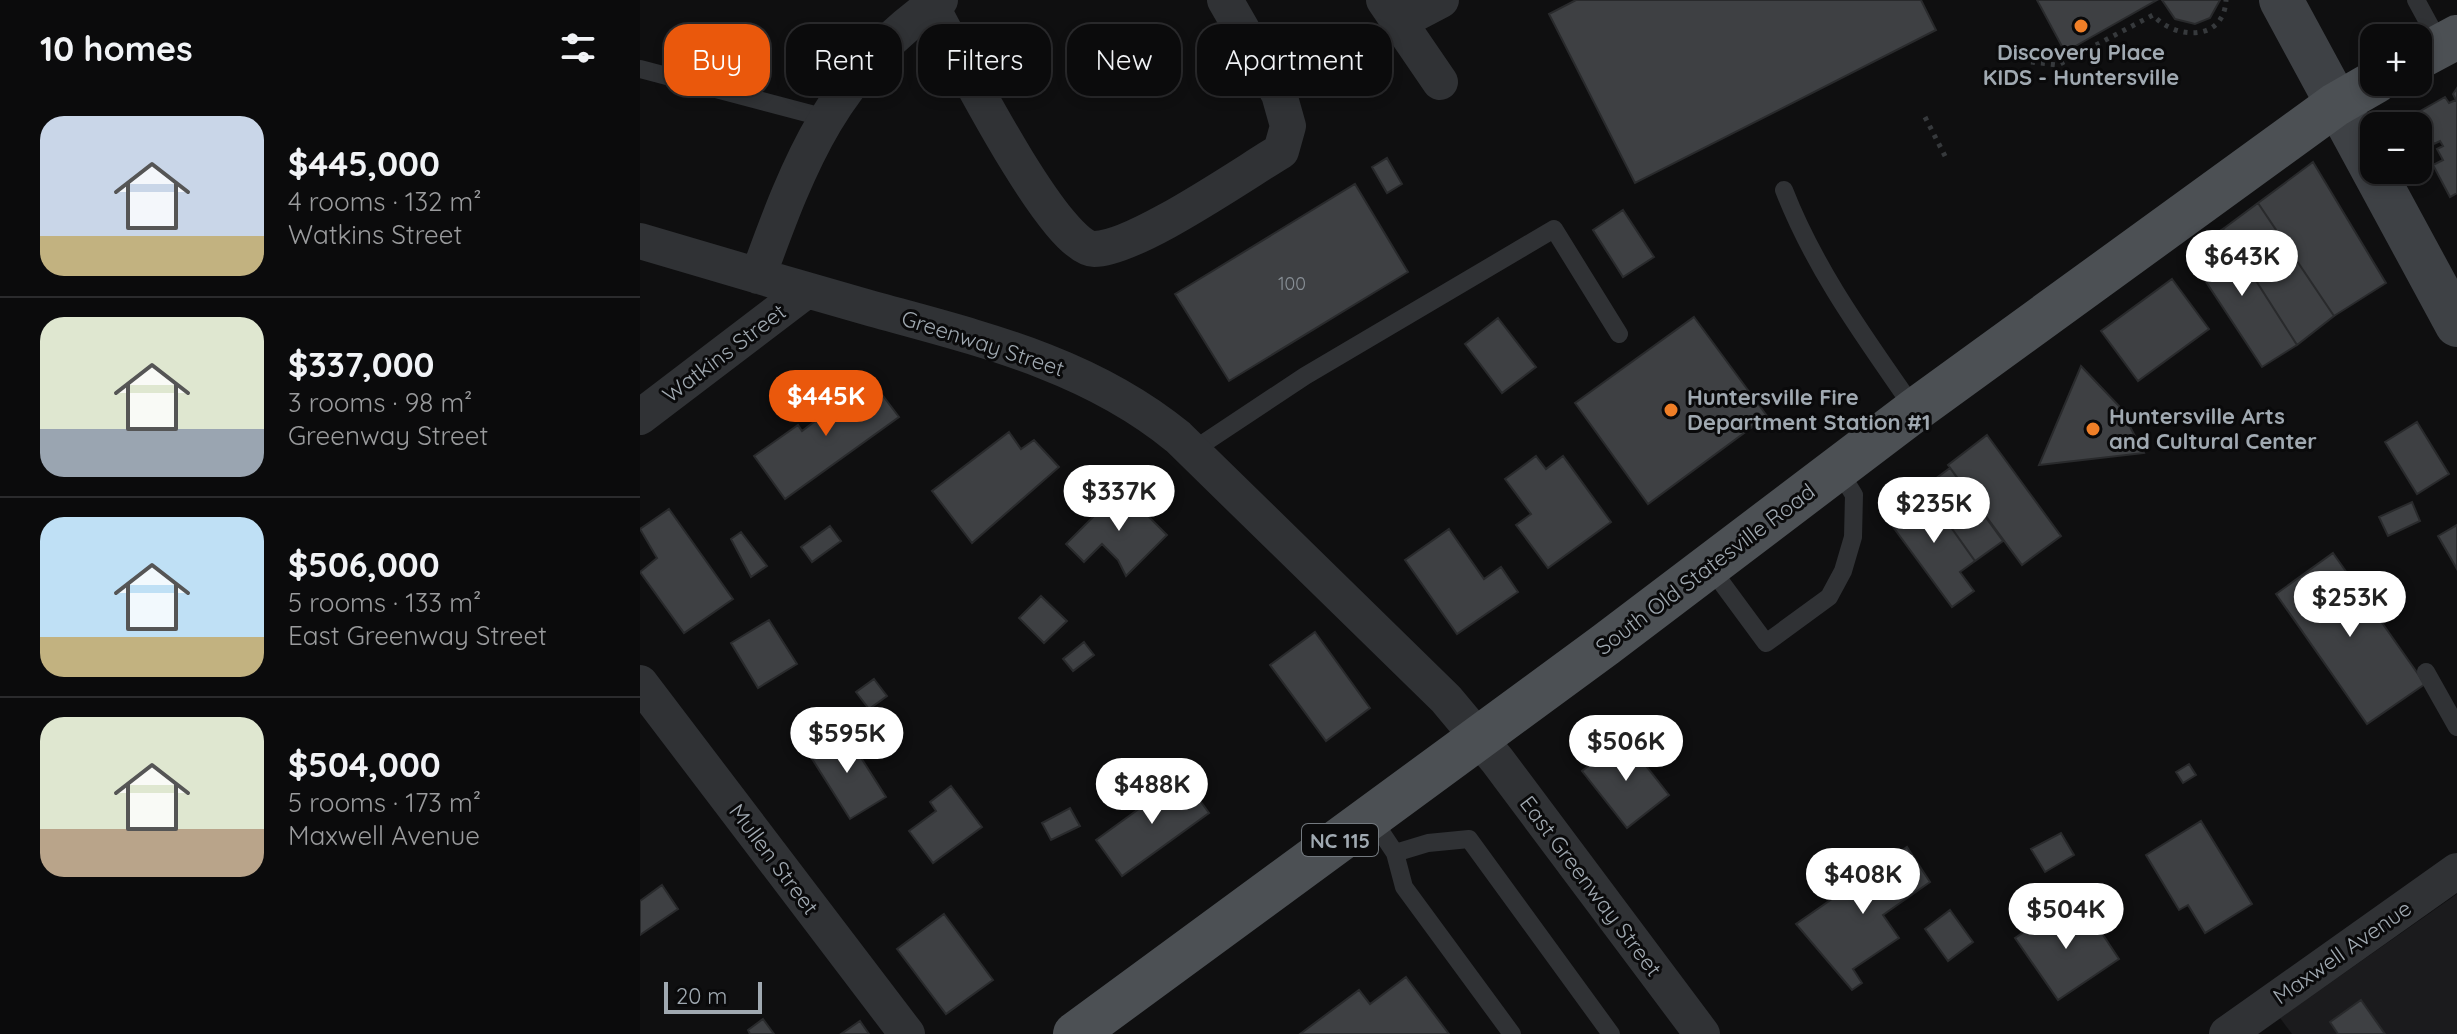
<!DOCTYPE html>
<meta charset="utf-8">
<style>
:root{--surface:#0b0b0c;--page:#19191a;--text:#f1f3f6;--muted:#9a9b9d;--line:#2b2b2d;--accent:#ea580c}
body{margin:0;font-family:Quicksand,sans-serif;background:var(--page);color:var(--text);height:100vh;display:flex;flex-direction:column;font-size:30px;white-space:nowrap}
*{box-sizing:border-box;margin:0}
p{font-size:26px;color:var(--muted)}
.icon{flex:none;width:44px;height:44px;fill:none;stroke:currentColor;stroke-width:2;stroke-linecap:round;stroke-linejoin:round}
.map{position:relative;flex:1;overflow:hidden}
.sheet{display:flex;flex-direction:column;background:var(--surface);width:640px}
.sheet>*{flex:none}
.top-card{position:absolute;left:24px;top:24px;width:760px;height:72px;display:flex;gap:16px}
.buttons{position:absolute;left:1720px;top:24px;display:grid;gap:16px}
.buttons a{display:grid;place-items:center;width:72px;height:72px;border-radius:16px;background:var(--surface);box-shadow:0 4px 12px #0003,0 0 0 2px var(--line);font-size:40px}
.scale{position:absolute;left:24px;bottom:20px;width:98px;box-sizing:border-box;padding-left:8px;border:4px solid #a0a9b1;border-top:0;font-size:22px;line-height:28px;white-space:nowrap;color:#a0a9b1;-webkit-text-stroke:6px #0a0a0b;paint-order:stroke}
.price{position:absolute;translate:-50% -68px;padding:0 18px;border-radius:28px;background:#fff;color:#222;font-size:26px;line-height:52px;filter:drop-shadow(0 2px 4px #0008)}
.price::after{content:'';position:absolute;left:50%;top:48px;width:24px;height:18px;margin-left:-12px;background:inherit;clip-path:polygon(0 0,100% 0,50% 100%)}
.price.active{background:var(--accent);color:#fff}
ul{padding:0;list-style:none}
li{display:flex;align-items:center;gap:24px;height:200px;padding:0 40px}
li+li{border-top:2px solid var(--line)}
li span{display:grid;place-items:center;flex:none;width:224px;height:160px;border-radius:24px;color:#555}
li>.icon{margin-inline-start:auto}
span .icon{width:96px;height:96px;fill:#fffc;stroke-width:1}
li b{font-size:34px}
h2{display:flex;justify-content:space-between;align-items:center;height:96px;padding:0 40px;font-size:34px}
.chip{padding:0 28px;border-radius:24px;background:var(--surface);box-shadow:0 4px 12px #0003,0 0 0 2px var(--line);font-size:28px;line-height:72px}
.chip.active{background:var(--accent);color:#fff}
main{display:flex;flex:1;min-height:0}
.map>svg:first-child{display:block}
.built{fill:#1b1b1d}
.building{fill:#3e4043;stroke:#292a2c;stroke-width:2}
.lines{fill:none;stroke-linecap:round;stroke-linejoin:round}
.path{stroke:#36393c;stroke-width:5;stroke-dasharray:4 6;stroke-linecap:butt}
.service{stroke:#303235;stroke-width:18}
.minor{stroke:#303235;stroke-width:36}
.secondary{stroke:#3e4145;stroke-width:44}
.primary{stroke:#4c5054;stroke-width:44}
.poi-dot{fill:#f07f27;stroke:#0a0a0b;stroke-width:3}
.labels{text-anchor:middle;dominant-baseline:central;stroke-width:6;stroke-linejoin:round;paint-order:stroke}
.number-label{font-size:18px;fill:#888f96}
.shield{fill:#0a0a0b;stroke:#73797f;stroke-width:2}
.shield-label{font-size:20px;font-weight:bold;fill:#a0a9b1}
.poi-label{font-size:22px;font-weight:bold;fill:#a0a9b1;stroke:#0a0a0b;text-anchor:start}
.street-label{font-size:22px;fill:#a0a9b1;stroke:#0a0a0b}
</style>
<main>
<section class="sheet">
<h2>10 homes<svg class="icon" aria-label="filters" viewBox="0 0 24 24"><path d="M4 7h16M4 17h16"/><circle cx="9" cy="7" r="2"/><circle cx="15" cy="17" r="2"/></svg></h2>
<ul>
<li><span style="background:linear-gradient(#c9d6e8 75%,#c2b280 0)"><svg class="icon" aria-label="home" viewBox="0 0 24 24"><path d="M3 11l9-7 9 7M6 9v11h12V9"/></svg></span><div><b>$445,000</b><p>4 rooms · 132 m²</p><p>Watkins Street</p></div></li>
<li><span style="background:linear-gradient(#dfe7d0 70%,#9aa5b1 0)"><svg class="icon" aria-label="home" viewBox="0 0 24 24"><path d="M3 11l9-7 9 7M6 9v11h12V9"/></svg></span><div><b>$337,000</b><p>3 rooms · 98 m²</p><p>Greenway Street</p></div></li>
<li><span style="background:linear-gradient(#bfe0f5 75%,#c2b280 0)"><svg class="icon" aria-label="home" viewBox="0 0 24 24"><path d="M3 11l9-7 9 7M6 9v11h12V9"/></svg></span><div><b>$506,000</b><p>5 rooms · 133 m²</p><p>East Greenway Street</p></div></li>
<li><span style="background:linear-gradient(#dfe7d0 70%,#b9a48a 0)"><svg class="icon" aria-label="home" viewBox="0 0 24 24"><path d="M3 11l9-7 9 7M6 9v11h12V9"/></svg></span><div><b>$504,000</b><p>5 rooms · 173 m²</p><p>Maxwell Avenue</p></div></li>
</ul>
</section>
<div class="map">
<svg width="1817" height="1034" viewBox="0 0 1817 1034">
<rect width="100%" height="100%" fill="#0f0f10"/>
<path class="built" d="M 1817,894 L 1817,1034 L 1652,1034 L 1640,1018 Z"/>
<path class="building" d="M 936,0 L 1281,0 L 1296,30 L 995,183 L 909,14 Z
M 1397,0 L 1517,0 L 1425,52 Z
M 1522,0 L 1580,0 L 1570,18 L 1555,24 L 1535,19 Z
M 1817,88 L 1817,193 L 1810,197 L 1793,165 L 1803,160 L 1797,149 L 1803,146 L 1800,141 L 1794,144 L 1777,113 L 1805,97 L 1809,103 L 1816,100 L 1813,94 Z
M 747,158 L 762,184 L 747,193 L 732,167 Z
M 1673,162 L 1746,283 L 1694,316 L 1618,203 Z
M 715,184 L 768,272 L 589,381 L 535,294 Z
M 1618,203 L 1694,316 L 1657,345 L 1583,229 Z
M 983,210 L 1014,257 L 983,277 L 953,230 Z
M 1583,229 L 1657,345 L 1622,367 L 1547,253 Z
M 1532,279 L 1569,329 L 1498,381 L 1461,331 Z
M 1054,317 L 1127,416 L 1008,504 L 935,403 Z
M 858,318 L 896,367 L 862,393 L 825,344 Z
M 1441,366 L 1479,406 L 1504,453 L 1399,465 Z
M 231,380 L 259,417 L 145,499 L 114,456 L 158,425 L 162,431 L 187,412 L 183,407 L 210,387 L 214,392 Z
M 1777,422 L 1809,474 L 1777,494 L 1745,442 Z
M 369,432 L 381,449 L 394,440 L 419,467 L 332,543 L 292,491 Z
M 1347,435 L 1421,536 L 1382,565 L 1308,465 Z
M 896,456 L 906,469 L 923,456 L 971,522 L 908,568 L 876,525 L 891,514 L 865,479 Z
M 1310,468 L 1363,541 L 1335,561 L 1283,488 Z
M 1283,488 L 1335,561 L 1320,572 L 1334,591 L 1312,607 L 1245,516 Z
M 481,489 L 527,535 L 486,576 L 478,560 L 462,544 L 444,562 L 426,544 Z
M 1772,502 L 1780,521 L 1748,536 L 1739,517 Z
M 29,509 L 93,599 L 44,633 L 0,572 L 17,558 L 0,529 Z
M 1817,525 L 1817,569 L 1798,536 Z
M 190,526 L 201,541 L 172,562 L 161,547 Z
M 809,529 L 844,579 L 861,567 L 878,592 L 817,634 L 765,560 Z
M 101,532 L 127,566 L 111,577 L 91,539 Z
M 1693,553 L 1785,684 L 1727,724 L 1636,594 Z
M 401,596 L 427,621 L 404,643 L 379,618 Z
M 129,620 L 157,664 L 118,688 L 91,643 Z
M 675,632 L 730,708 L 686,741 L 630,665 Z
M 444,642 L 454,655 L 433,671 L 423,659 Z
M 234,679 L 247,696 L 229,709 L 216,692 Z
M 204,731 L 246,797 L 210,819 L 169,754 Z
M 984,738 L 1029,795 L 987,828 L 942,771 Z
M 1549,764 L 1556,775 L 1543,783 L 1536,772 Z
M 543,777 L 569,813 L 482,876 L 456,840 Z
M 311,786 L 342,827 L 293,863 L 269,831 L 296,811 L 290,802 Z
M 430,808 L 440,826 L 411,840 L 402,823 Z
M 1561,821 L 1612,904 L 1565,933 L 1548,905 L 1539,910 L 1506,855 Z
M 1421,833 L 1434,855 L 1405,872 L 1391,849 Z
M 1267,847 L 1290,882 L 1243,915 L 1259,938 L 1213,969 L 1222,983 L 1212,990 L 1156,924 Z
M 1206,852 L 1216,866 L 1192,882 L 1183,868 Z
M 22,885 L 38,909 L 0,935 L 0,901 Z
M 1422,906 L 1436,927 L 1451,917 L 1479,959 L 1418,1000 L 1375,938 Z
M 1310,910 L 1333,942 L 1308,961 L 1285,929 Z
M 304,914 L 353,980 L 306,1014 L 257,949 Z
M 766,977 L 809,1034 L 660,1034 L 719,990 L 730,1004 Z
M 1721,1000 L 1745,1034 L 1698,1034 L 1690,1022 Z
M 123,1019 L 134,1034 L 110,1034 L 108,1030 Z
M 220,1021 L 229,1034 L 201,1034 Z"/>
<g class="lines">
<path class="path" d="M 1391,62 L 1418,65 L 1513,15 C 1535,40 1584,42 1586,0
M 1285,117 L 1306,158"/>
<path class="service" d="M 1776,0 L 1801,46
M 0,69 L 186,118
M 1144,190 C 1176,272 1226,339 1275,410
M 552,451 L 665,376 L 914,229 L 979,334
M 1070,567 L 1126,643 L 1189,597 L 1203,571 L 1213,537 L 1214,495 L 1198,469
M 1786,672 L 1817,727
M 731,817 L 755,853 L 764,887 L 872,1034
M 755,853 L 788,843 L 829,839 L 971,1034"/>
<path class="minor" d="M 288,0 C 310,40 414,249 454,249 C 495,249 601,175 641,151 L 648,126 L 639,94 L 585,0
M 744,0 L 800,82
M 759,22 L 801,0
M 0,241 C 78,264 155,287 233,309 C 342,339 449,364 538,437 L 806,699 L 857,760 L 1062,1034
M 118,276 C 160,160 194,72 300,0
M 0,417 L 167,290
M 0,683 L 267,1034
M 1587,1034 L 1817,871"/>
<path class="secondary" d="M 1641,0 L 1817,325"/>
<path class="primary" d="M 1778,58 L 1817,37
M 435,1034 L 965,645 L 1275,410 L 1695,105 L 1735,82"/>
</g>
<g class="poi-dot">
<circle cx="1441" cy="26" r="8"/>
<circle cx="1031" cy="410" r="8"/>
<circle cx="1453" cy="429" r="8"/>
</g>
<g class="labels">
<g class="number-label">
<text x="652" y="283">100</text>
</g>
<rect class="shield" x="662" y="824" width="76" height="32" rx="6"/>
<g class="shield-label">
<text x="700" y="840">NC 115</text>
</g>
<g class="poi-label">
<text x="1441" y="52" text-anchor="middle">Discovery Place<tspan x="1441" dy="25">KIDS - Huntersville</tspan></text>
<text x="1047" y="397">Huntersville Fire<tspan x="1047" dy="25">Department Station #1</tspan></text>
<text x="1469" y="416">Huntersville Arts<tspan x="1469" dy="25">and Cultural Center</tspan></text>
</g>
<g class="street-label">
<text transform="translate(343 343) rotate(18)">Greenway Street</text>
<text transform="translate(84 353) rotate(-37)">Watkins Street</text>
<text transform="translate(1065 569) rotate(-37)">South Old Statesville Road</text>
<text transform="translate(134 859) rotate(53)">Mullen Street</text>
<text transform="translate(951 886) rotate(53)">East Greenway Street</text>
<text transform="translate(1702 952) rotate(-35)">Maxwell Avenue</text>
</g>
</g>
</svg>
<div class="buttons">
<a>+</a>
<a>−</a>
</div>
<div class="scale">20 m</div>
<b class="price" style="left:1602px;top:298px">$643K</b>
<b class="price active" style="left:186px;top:438px">$445K</b>
<b class="price" style="left:479px;top:533px">$337K</b>
<b class="price" style="left:1294px;top:545px">$235K</b>
<b class="price" style="left:1710px;top:639px">$253K</b>
<b class="price" style="left:207px;top:775px">$595K</b>
<b class="price" style="left:986px;top:783px">$506K</b>
<b class="price" style="left:512px;top:826px">$488K</b>
<b class="price" style="left:1223px;top:916px">$408K</b>
<b class="price" style="left:1426px;top:951px">$504K</b>
<div class="top-card">
<a class="chip active">Buy</a>
<a class="chip">Rent</a>
<a class="chip">Filters</a>
<a class="chip">New</a>
<a class="chip">Apartment</a>
</div>
</div>
</main>
